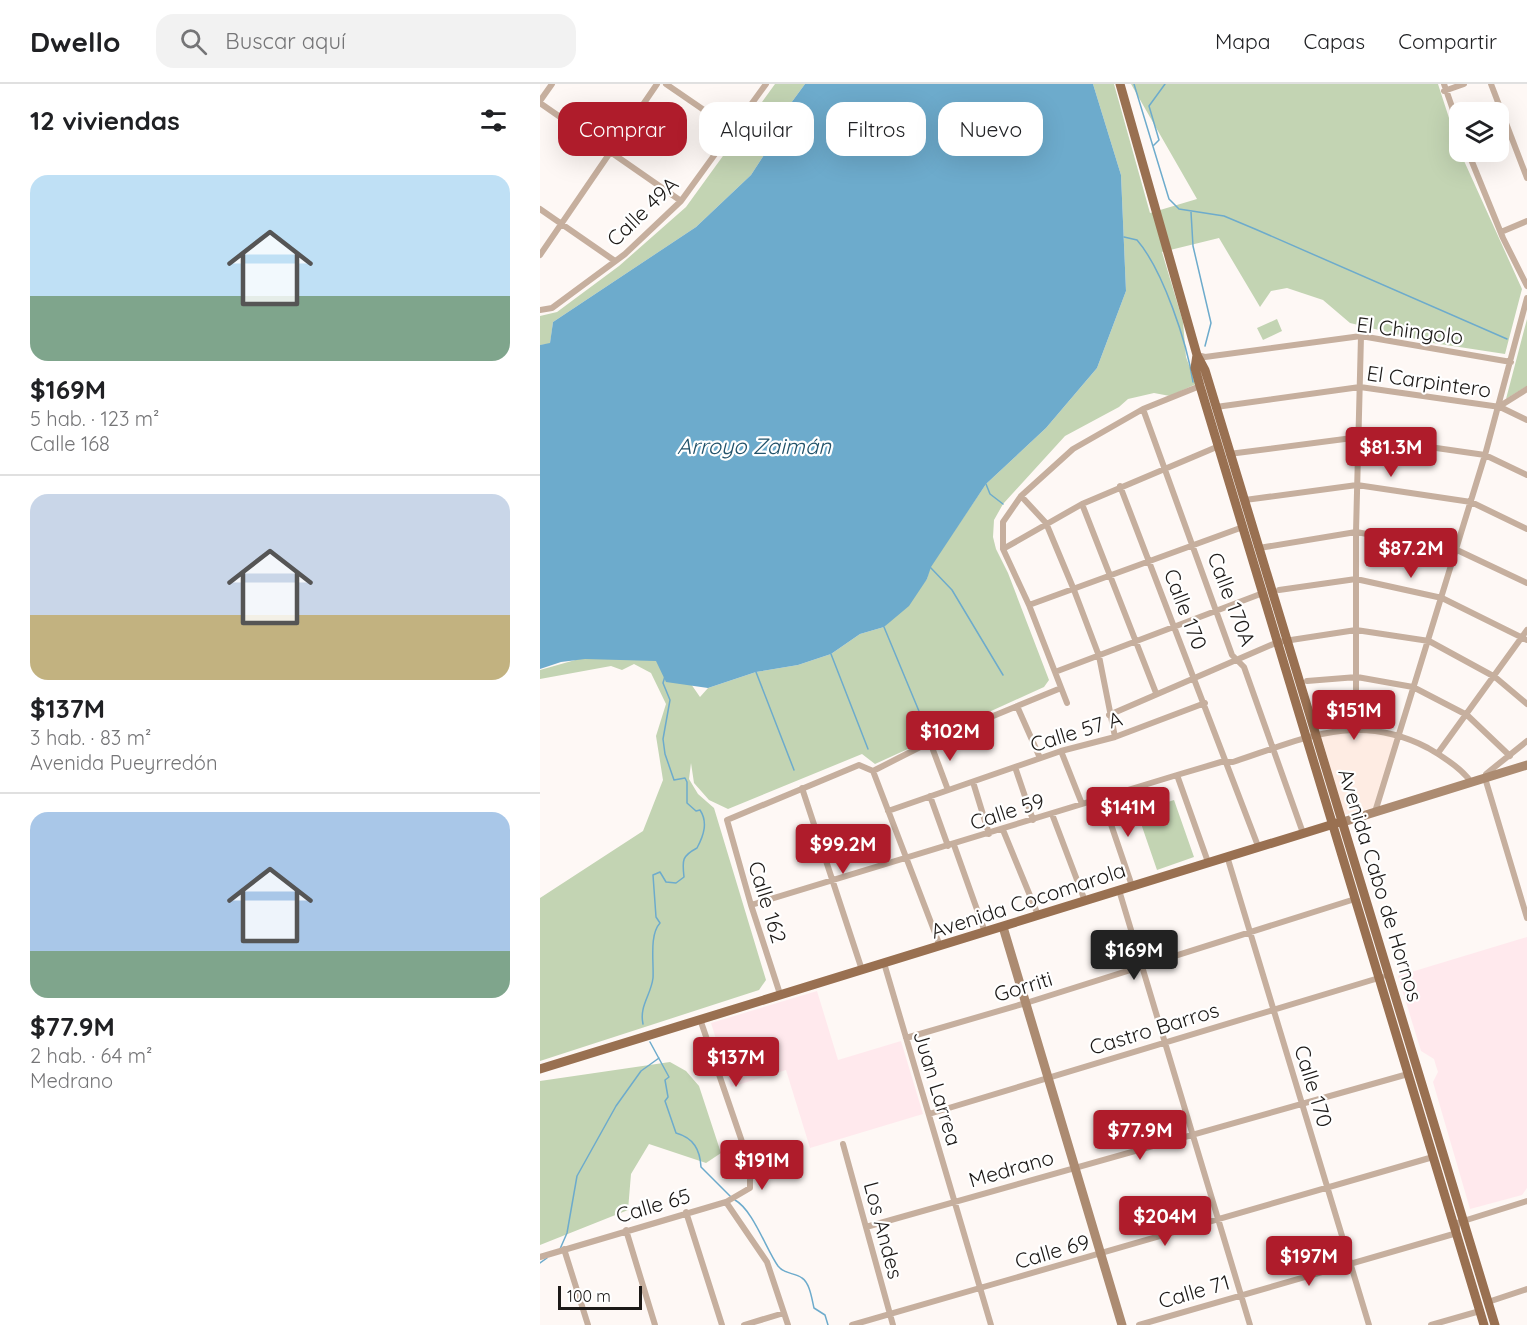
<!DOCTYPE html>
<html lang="es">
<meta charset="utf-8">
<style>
:root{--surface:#fff;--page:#f2f2f2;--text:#202124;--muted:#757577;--line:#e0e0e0;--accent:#af1c2b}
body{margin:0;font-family:Quicksand,sans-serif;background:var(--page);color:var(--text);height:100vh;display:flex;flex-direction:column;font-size:22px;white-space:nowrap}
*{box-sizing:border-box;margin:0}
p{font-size:20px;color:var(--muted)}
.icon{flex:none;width:33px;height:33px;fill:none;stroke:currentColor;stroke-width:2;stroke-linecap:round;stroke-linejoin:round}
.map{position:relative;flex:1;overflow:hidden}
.panel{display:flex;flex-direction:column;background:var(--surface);width:540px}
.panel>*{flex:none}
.top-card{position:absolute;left:18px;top:18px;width:570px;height:54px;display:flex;gap:12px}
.tools{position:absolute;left:909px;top:18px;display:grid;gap:12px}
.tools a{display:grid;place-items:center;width:60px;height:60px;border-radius:12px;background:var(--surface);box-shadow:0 6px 24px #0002;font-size:30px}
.scale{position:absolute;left:18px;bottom:15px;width:84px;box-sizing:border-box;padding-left:6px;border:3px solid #1c1917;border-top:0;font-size:16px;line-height:21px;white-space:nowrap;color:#1c1917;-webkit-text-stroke:4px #fff;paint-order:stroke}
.price{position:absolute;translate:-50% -51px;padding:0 14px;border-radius:6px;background:var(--accent);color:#fff;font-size:20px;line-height:39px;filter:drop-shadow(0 2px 3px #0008)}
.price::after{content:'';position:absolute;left:50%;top:36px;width:18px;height:14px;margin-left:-9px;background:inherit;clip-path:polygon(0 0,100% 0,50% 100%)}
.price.active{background:#222;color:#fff}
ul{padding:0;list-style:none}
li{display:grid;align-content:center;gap:12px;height:318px;padding:0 30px}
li+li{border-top:2px solid var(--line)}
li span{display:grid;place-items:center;height:186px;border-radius:18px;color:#555}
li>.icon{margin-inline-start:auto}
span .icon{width:108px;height:108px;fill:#fffc;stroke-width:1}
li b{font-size:26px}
h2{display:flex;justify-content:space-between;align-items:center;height:72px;padding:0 30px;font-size:26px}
.chip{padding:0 21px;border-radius:18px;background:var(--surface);box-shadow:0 6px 24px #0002;font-size:21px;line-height:54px}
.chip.active{background:var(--accent);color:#fff}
header{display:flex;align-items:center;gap:36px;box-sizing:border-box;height:84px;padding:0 30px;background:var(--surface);border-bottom:2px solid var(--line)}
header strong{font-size:28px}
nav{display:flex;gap:33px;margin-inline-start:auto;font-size:21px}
.search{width:420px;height:54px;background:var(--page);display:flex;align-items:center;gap:15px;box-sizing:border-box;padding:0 21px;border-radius:18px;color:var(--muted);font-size:22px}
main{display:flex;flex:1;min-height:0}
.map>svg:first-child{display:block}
.industrial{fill:#ffe9ed}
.built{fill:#feece3}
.green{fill:#c3d4b3}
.water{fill:#6dabcc}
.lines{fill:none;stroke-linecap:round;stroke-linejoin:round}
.stream{stroke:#6dabcc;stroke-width:1.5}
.street{stroke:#c6af9e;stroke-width:6}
.secondary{stroke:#ac8b71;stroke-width:9}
.primary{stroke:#997051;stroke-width:9}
.labels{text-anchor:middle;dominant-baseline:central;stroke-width:4.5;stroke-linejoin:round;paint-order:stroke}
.street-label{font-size:21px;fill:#1c1917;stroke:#fff}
.water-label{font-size:22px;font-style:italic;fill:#21526a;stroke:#fff}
</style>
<header>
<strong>Dwello</strong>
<div class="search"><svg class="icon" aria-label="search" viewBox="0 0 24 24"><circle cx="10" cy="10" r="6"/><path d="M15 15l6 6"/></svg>Buscar aquí</div>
<nav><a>Mapa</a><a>Capas</a><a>Compartir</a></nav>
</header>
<main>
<section class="panel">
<h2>12 viviendas<svg class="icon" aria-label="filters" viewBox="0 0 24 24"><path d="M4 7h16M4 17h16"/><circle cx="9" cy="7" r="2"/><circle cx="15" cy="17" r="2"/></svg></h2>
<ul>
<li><span style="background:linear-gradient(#bfe0f5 65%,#7fa58c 0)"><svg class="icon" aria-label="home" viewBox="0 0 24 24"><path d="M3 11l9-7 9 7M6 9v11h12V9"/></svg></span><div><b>$169M</b><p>5 hab. · 123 m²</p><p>Calle 168</p></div></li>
<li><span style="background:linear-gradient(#c9d6e8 65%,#c2b280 0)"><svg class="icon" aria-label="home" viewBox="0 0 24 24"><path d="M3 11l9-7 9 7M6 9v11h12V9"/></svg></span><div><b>$137M</b><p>3 hab. · 83 m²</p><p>Avenida Pueyrredón</p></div></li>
<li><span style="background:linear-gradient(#a9c7e8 75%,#7fa58c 0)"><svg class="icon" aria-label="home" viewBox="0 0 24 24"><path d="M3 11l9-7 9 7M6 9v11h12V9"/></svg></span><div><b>$77.9M</b><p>2 hab. · 64 m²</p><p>Medrano</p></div></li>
</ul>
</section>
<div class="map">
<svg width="987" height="1241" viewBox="0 0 987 1241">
<rect width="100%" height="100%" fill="#fef8f5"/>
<path class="industrial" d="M 987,853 L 987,1104 L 982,1111 L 930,1125 L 893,998 L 898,988 L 896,982 L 894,975 L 881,967 L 858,892 Z
M 277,907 L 298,976 L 361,957 L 383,1030 L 270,1064 L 246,986 L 191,1003 L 171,939 Z"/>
<path class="built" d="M 817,646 L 859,651 L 836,723 L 804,731 L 781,651 Z"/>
<path class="green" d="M 235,0 L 265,0 L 232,45 L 224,71 L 211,91 L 156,143 L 13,238 L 10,260 L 0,261 L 0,232 L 17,228 L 79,182 L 146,123 Z
M 553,0 L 574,0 L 610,129 L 657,115 L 591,0 L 898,0 L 920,68 L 982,205 L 965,270 L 893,259 L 810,239 L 783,216 L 747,204 L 731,207 L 720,223 L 679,154 L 622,168 L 643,238 L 646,273 L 656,300 L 630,312 L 614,309 L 588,315 L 579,323 L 525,352 L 463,420 L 454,436 L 453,453 L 456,465 L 468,489 L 509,596 L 504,603 L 335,680 L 322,670 L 188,725 L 169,716 L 154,699 L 151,679 L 149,695 L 158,710 L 174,724 L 226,896 L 219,906 L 0,977 L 0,814 L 103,747 L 123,696 L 116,652 L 126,620 L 111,589 L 94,580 L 82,586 L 71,582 L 0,595 L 0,586 L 81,563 L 142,587 L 160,613 L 168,604 L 216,588 L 258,581 L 291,570 L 320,550 L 344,543 L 387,495 L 390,483 L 446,400 L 506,344 L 557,284 L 586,207 L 581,91 Z
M 737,235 L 742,247 L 723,256 L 717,244 Z
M 987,235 L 987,302 L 966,315 Z
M 634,716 L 654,773 L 617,786 L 597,728 Z
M 130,978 L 146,987 L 159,1002 L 181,1069 L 166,1079 L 109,1060 L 91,1090 L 88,1126 L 0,1161 L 0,997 Z"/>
<path class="water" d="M 265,0 L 553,0 L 581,91 L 586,207 L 557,284 L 506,344 L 446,400 L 391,483 L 387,495 L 369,522 L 344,543 L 320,550 L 291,570 L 258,581 L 216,588 L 168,604 L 126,598 L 116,577 L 45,575 L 21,578 L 0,585 L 0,261 L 10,259 L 13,238 L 156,143 L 211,91 L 224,71 L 232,45 Z"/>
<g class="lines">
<path class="stream" d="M 594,0 L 629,115 L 639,125 L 684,132 L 715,145 L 967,255
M 614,61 L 619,56 L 609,22 L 625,0
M 651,128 L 653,162 L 671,239 L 665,262
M 584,153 L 597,156 C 623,186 647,259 653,298
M 446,400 L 450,410 L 463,420
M 390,483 L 412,506 L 463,591
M 344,543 L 381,632
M 291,570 L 328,665
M 216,588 L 254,686
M 103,940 C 99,922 111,911 113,894 C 114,878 109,851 120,839 L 116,833 L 113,791 L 120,788 L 126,798 L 136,799 L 144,793 C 142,776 142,772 157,764 C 164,751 168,738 160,726 L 156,727 L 147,719 L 147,698 L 145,694 L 134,696 L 125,670 L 123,655 L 130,616 L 123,599 L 125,592
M 110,958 L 129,993 L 125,996 L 128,1013 L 125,1017 L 136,1049 C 154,1054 160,1066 161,1083 L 191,1113
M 195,1116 C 213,1126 226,1165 238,1182 C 245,1191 254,1188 262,1194 C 270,1199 272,1216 274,1224 L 285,1231 L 288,1241
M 20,1165 L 27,1149 L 37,1092 L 76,1022 L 101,987 L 119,974
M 0,1179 L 7,1174"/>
<path class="street" d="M 126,0 L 193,46
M 904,0 L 920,46
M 951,0 L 987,94
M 904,7 L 924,0
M 0,17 L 12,0
M 0,19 L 141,117
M 928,68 L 963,154 L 987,202
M 0,125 L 75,177
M 961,148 L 987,137
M 0,171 L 117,0
M 0,226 L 12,224 L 85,170 L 141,117 L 226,0
M 657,271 L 665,273 L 821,252 L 971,278
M 960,322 L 987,305
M 676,323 L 820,303 L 960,323 L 987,336
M 603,325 L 692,571 L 704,583 L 763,749
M 689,370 L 820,353 L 945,371 L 987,391
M 580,402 L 718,762
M 481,412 L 506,439 L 534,506 L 559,572 L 575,653
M 705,416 L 817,401 L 931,418 L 987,445
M 542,420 L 616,609
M 717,462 L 719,464 L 816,448 L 917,466 L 987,499
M 463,465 L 542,420 L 679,362
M 739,506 L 816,495 L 902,514 L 987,556
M 489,521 L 703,443
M 515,588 L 723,509
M 767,597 L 817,593 L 873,603 L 927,631 L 970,672
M 527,619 L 489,521 L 463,465 L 463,438 L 481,412 L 533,365 L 603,325 L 660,302
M 477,622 L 500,674
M 569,631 L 738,558 L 816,546 L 889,557 L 955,593 L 987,620
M 816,644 L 816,448 L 821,252
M 987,657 L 946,690 L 945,694 L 987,834
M 390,658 L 408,706
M 521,667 L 542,720
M 898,669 L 987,546
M 475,683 L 493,736
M 333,687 L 390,658 L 521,604
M 333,687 L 400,862
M 637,691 L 668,778
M 433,698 L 449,750
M 262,704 L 322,886
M 390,712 L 408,762
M 562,714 L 592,802
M 348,727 L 521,667 L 575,653 L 665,619
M 835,728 L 945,371 L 987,214
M 512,730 L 545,817
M 463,746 L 498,831
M 414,761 L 445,848
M 687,772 L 829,1241
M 579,806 L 710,1241
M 211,821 L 637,691 L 681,678 L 693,678 C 763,655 817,627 888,664 C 902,672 922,685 931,698
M 344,879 L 451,1241
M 240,910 L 211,821 L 187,736 L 319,681 L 333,687
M 366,954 L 486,919 L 815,815
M 389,1030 L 842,893
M 303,1060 L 353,1241
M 186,1118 L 227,1178 L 248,1241
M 146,1128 L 182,1241
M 326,1143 L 868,990
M 86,1146 L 115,1241
M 24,1165 L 48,1241
M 0,1173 L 186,1118 L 210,1104 L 210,1081 L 160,935
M 948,1218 L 987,1205
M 204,1241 L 244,1229
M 312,1241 L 893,1073
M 599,1241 L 917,1149 L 917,1139 L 987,1117
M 891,1241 L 940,1227"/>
<path class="secondary" d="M 803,738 L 987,681
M 463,843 L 582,1241"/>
<path class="primary" d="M 580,0 L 657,271 L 665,286 L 955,1241
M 657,271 L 655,284 L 660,302 L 944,1241
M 0,985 L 797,739"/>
</g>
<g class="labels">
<g class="street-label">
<text transform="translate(102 127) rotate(-44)">Calle 49A</text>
<text transform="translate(870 246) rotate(7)">El Chingolo</text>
<text transform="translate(889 297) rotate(8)">El Carpintero</text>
<text transform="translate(692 515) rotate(69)">Calle 170A</text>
<text transform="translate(646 525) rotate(69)">Calle 170</text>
<text transform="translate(536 647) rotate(-17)">Calle 57 A</text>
<text transform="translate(467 727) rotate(-18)">Calle 59</text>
<text transform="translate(841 801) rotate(73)">Avenida Cabo de Hornos</text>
<text transform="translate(488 816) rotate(-18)">Avenida Cocomarola</text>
<text transform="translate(228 818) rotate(73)">Calle 162</text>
<text transform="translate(483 902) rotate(-17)">Gorriti</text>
<text transform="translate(614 944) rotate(-17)">Castro Barros</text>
<text transform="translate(774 1002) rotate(73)">Calle 170</text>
<text transform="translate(398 1004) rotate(73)">Juan Larrea</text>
<text transform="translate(471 1084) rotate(-16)">Medrano</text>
<text transform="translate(113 1121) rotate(-16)">Calle 65</text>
<text transform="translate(344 1146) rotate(75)">Los Andes</text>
<text transform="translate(512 1167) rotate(-16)">Calle 69</text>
<text transform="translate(654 1207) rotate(-16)">Calle 71</text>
</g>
<g class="water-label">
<text x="214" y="362">Arroyo Zaimán</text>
</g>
</g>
</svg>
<div class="tools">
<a><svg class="icon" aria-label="layers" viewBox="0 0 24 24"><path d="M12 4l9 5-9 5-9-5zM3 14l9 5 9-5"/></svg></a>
</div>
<div class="scale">100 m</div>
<b class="price" style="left:851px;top:394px">$81.3M</b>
<b class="price" style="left:871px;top:495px">$87.2M</b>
<b class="price" style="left:814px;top:657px">$151M</b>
<b class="price" style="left:410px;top:678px">$102M</b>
<b class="price" style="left:588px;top:754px">$141M</b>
<b class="price" style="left:303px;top:791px">$99.2M</b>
<b class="price active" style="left:594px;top:897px">$169M</b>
<b class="price" style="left:196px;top:1004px">$137M</b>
<b class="price" style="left:600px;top:1077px">$77.9M</b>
<b class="price" style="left:222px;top:1107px">$191M</b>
<b class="price" style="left:625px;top:1163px">$204M</b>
<b class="price" style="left:769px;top:1203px">$197M</b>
<div class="top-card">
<a class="chip active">Comprar</a>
<a class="chip">Alquilar</a>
<a class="chip">Filtros</a>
<a class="chip">Nuevo</a>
</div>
</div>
</main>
